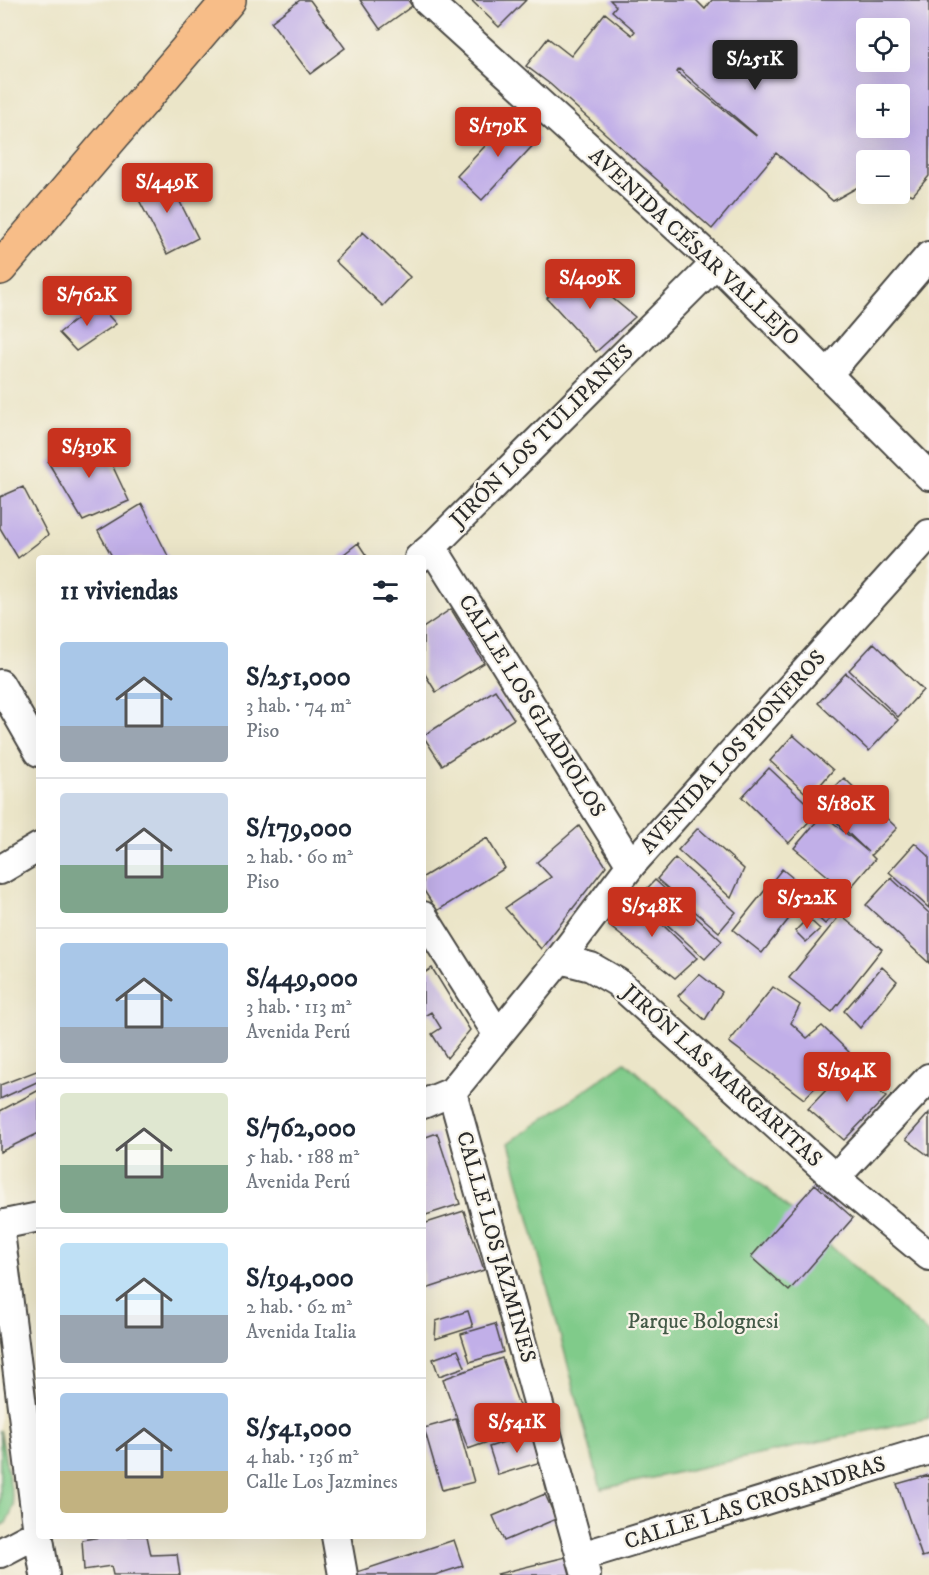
<!DOCTYPE html>
<html lang="es">
<meta charset="utf-8">
<style>
:root{--surface:#fff;--page:#f6f6f7;--text:#1f2937;--muted:#747a83;--line:#e0e1e3;--accent:#c8321e}
body{margin:0;font-family:"IM FELL DW Pica",serif;background:var(--page);color:var(--text);height:100vh;display:flex;flex-direction:column;font-size:22px;white-space:nowrap}
*{box-sizing:border-box;margin:0}
p{font-size:20px;color:var(--muted)}
.icon{flex:none;width:33px;height:33px;fill:none;stroke:currentColor;stroke-width:2;stroke-linecap:round;stroke-linejoin:round}
.map{position:relative;flex:1;overflow:hidden}
.drawer{position:absolute;left:36px;top:555px;width:390px;height:984px;display:flex;flex-direction:column;background:var(--surface);border-radius:6px;box-shadow:0 6px 24px #0002}
.drawer>*{flex:none}
.tools{position:absolute;left:856px;top:18px;display:grid;gap:12px}
.tools a{display:grid;place-items:center;width:54px;height:54px;border-radius:6px;background:var(--surface);box-shadow:0 6px 24px #0002;font-size:30px}
.price{position:absolute;translate:-50% -51px;padding:0 14px;border-radius:6px;background:var(--accent);color:#fff;font-size:20px;line-height:39px;filter:drop-shadow(0 2px 3px #0008)}
.price::after{content:'';position:absolute;left:50%;top:36px;width:18px;height:14px;margin-left:-9px;background:inherit;clip-path:polygon(0 0,100% 0,50% 100%)}
.price.active{background:#222;color:#fff}
ul{padding:0;list-style:none}
li{display:flex;align-items:center;gap:18px;height:150px;padding:0 24px}
li+li{border-top:2px solid var(--line)}
li span{display:grid;place-items:center;flex:none;width:168px;height:120px;border-radius:6px;color:#555}
li>.icon{margin-inline-start:auto}
span .icon{width:72px;height:72px;fill:#fffc;stroke-width:1}
li b{font-size:26px}
h2{display:flex;justify-content:space-between;align-items:center;height:72px;padding:0 24px;font-size:26px}
.map>svg:first-child{display:block}
.green{fill:#80cb8a;stroke:#567b5a;stroke-width:1.5}
.building{fill:#c1afe8;fill-rule:evenodd}
.lines{fill:none;stroke-linecap:round;stroke-linejoin:round}
.minor-casing{stroke:#484743;stroke-width:32}
.highway-casing{stroke:#484743;stroke-width:36}
.minor{stroke:#fff;stroke-width:28}
.highway{stroke:#f7bd88;stroke-width:33}
.labels{text-anchor:middle;dominant-baseline:central;stroke-width:4.5;stroke-linejoin:round;paint-order:stroke}
.street-label{font-size:22px;fill:#2b2b2b;stroke:#f7f3e8}
.park-label{font-size:22px;fill:#445b48;stroke:#f7f3e8}
</style>
<div class="map">
<svg width="929" height="1575" viewBox="0 0 929 1575">
<rect width="100%" height="100%" fill="#f7f3e8"/>
<filter id="ink" filterUnits="userSpaceOnUse"><feTurbulence type="fractalNoise" baseFrequency=".0167" numOctaves="2"/><feDisplacementMap in="SourceGraphic" scale="12" xChannelSelector="R" yChannelSelector="G"/><feConvolveMatrix kernelMatrix="1 2 1 2 8 2 1 2 1" color-interpolation-filters="sRGB"/></filter>
<filter id="wash" filterUnits="userSpaceOnUse"><feTurbulence type="fractalNoise" baseFrequency=".008" numOctaves="4" result="noise"/><feDisplacementMap in="SourceGraphic" scale="24" xChannelSelector="R" yChannelSelector="G"/><feGaussianBlur stdDeviation="1.35" result="paint"/><feColorMatrix in="noise" values="0 0 0 0 0 0 0 0 0 0 0 0 0 0 0 0 0 1.4 0 .05"/><feComposite in="paint" operator="in"/></filter>
<g filter="url(#wash)">
<rect width="100%" height="100%" fill="#ebe5c8"/>
<path class="green" d="M 625,1062 L 929,1334 L 929,1418 L 601,1489 L 509,1143 Z
M 0,1430 L 14,1506 L 6,1523 L 0,1526 Z"/>
<g id="blocks">
<path class="building" d="M 300,0 L 310,0 L 345,48 L 310,74 L 271,22 Z
M 360,0 L 408,0 L 412,6 L 380,29 Z
M 471,0 L 526,0 L 499,27 Z
M 610,0 L 696,0 L 705,9 L 712,0 L 929,0 L 929,176 L 913,195 L 900,191 L 900,160 L 867,160 L 867,182 L 833,201 L 776,153 L 712,229 L 550,84 L 526,66 L 548,38 L 571,56 L 605,13 L 632,35 L 635,31 L 612,11 L 616,6 ZM 867,28 L 900,28 L 900,62 L 867,62 ZM 679,69 L 756,135 L 756,136 L 677,72 ZM 867,94 L 900,94 L 900,128 L 867,128 Z
M 514,115 L 539,139 L 482,200 L 457,176 Z
M 163,168 L 198,238 L 167,254 L 138,198 Z
M 363,232 L 410,277 L 383,306 L 335,261 Z
M 580,271 L 635,317 L 596,352 L 547,298 Z
M 97,303 L 116,324 L 76,351 L 59,333 Z
M 98,435 L 129,501 L 83,521 L 48,462 Z
M 23,487 L 48,535 L 18,558 L 0,528 L 0,497 Z
M 142,504 L 169,558 L 113,558 L 98,531 Z
M 358,543 L 368,558 L 339,558 Z
M 451,609 L 484,663 L 436,692 L 423,671 L 423,628 Z
M 874,643 L 923,690 L 898,717 L 849,670 Z
M 846,673 L 898,720 L 869,751 L 818,703 Z
M 495,690 L 514,719 L 442,765 L 423,736 Z
M 793,735 L 833,770 L 810,797 L 770,761 Z
M 769,768 L 817,813 L 789,843 L 742,797 Z
M 844,778 L 897,828 L 871,855 L 875,859 L 847,892 L 794,848 L 823,814 L 868,852 L 818,804 Z
M 579,826 L 606,866 L 541,949 L 505,908 L 551,877 L 537,862 Z
M 698,828 L 744,869 L 731,898 L 678,850 Z
M 487,838 L 505,868 L 437,911 L 423,889 L 423,877 Z
M 915,843 L 929,856 L 929,908 L 889,872 Z
M 675,858 L 736,912 L 719,932 L 657,879 Z
M 782,869 L 810,892 L 762,953 L 733,930 Z
M 891,878 L 929,913 L 929,963 L 866,905 Z
M 655,880 L 722,941 L 705,959 L 638,898 Z
M 633,896 L 697,958 L 675,978 L 609,926 Z
M 821,896 L 837,912 L 825,924 L 809,909 Z
M 840,915 L 882,949 L 832,1012 L 789,978 Z
M 808,918 L 820,929 L 806,942 L 795,931 Z
M 882,967 L 897,981 L 860,1028 L 844,1011 Z
M 432,968 L 470,1030 L 447,1058 L 432,1034 L 441,1028 L 431,1012 L 423,1017 L 423,974 Z
M 699,974 L 722,992 L 705,1020 L 678,996 Z
M 773,987 L 800,1005 L 791,1023 L 807,1038 L 822,1026 L 849,1052 L 804,1099 L 729,1042 Z
M 849,1066 L 886,1097 L 844,1140 L 808,1109 Z
M 39,1070 L 39,1081 L 0,1099 L 0,1085 Z
M 39,1090 L 39,1133 L 0,1152 L 0,1111 Z
M 929,1113 L 929,1156 L 906,1139 Z
M 437,1133 L 460,1204 L 423,1216 L 423,1138 Z
M 815,1184 L 853,1218 L 789,1291 L 751,1257 Z
M 464,1211 L 484,1270 L 423,1290 L 423,1224 Z
M 468,1311 L 473,1327 L 435,1339 L 436,1321 Z
M 495,1324 L 503,1352 L 470,1362 L 461,1334 Z
M 458,1350 L 465,1367 L 439,1376 L 433,1359 Z
M 502,1358 L 527,1428 L 468,1449 L 443,1379 Z
M 456,1419 L 474,1482 L 442,1490 L 424,1428 Z
M 535,1432 L 544,1461 L 498,1475 L 489,1447 Z
M 929,1475 L 929,1555 L 922,1557 L 897,1484 Z
M 545,1494 L 556,1519 L 504,1541 L 493,1516 Z
M 106,1536 L 147,1536 L 151,1555 L 177,1554 L 180,1575 L 113,1575 L 111,1566 L 84,1570 L 82,1540 Z
M 454,1540 L 463,1566 L 435,1575 L 354,1575 L 354,1573 Z
M 566,1557 L 571,1575 L 497,1575 L 497,1574 Z"/>
</g>
</g>
<g filter="url(#ink)">
<use href="#blocks" fill-opacity="0" stroke="#484743" stroke-width="1.5"/>
<g class="lines">
<g class="minor-casing">
<path id="minor" d="M 426,0 L 716,263 L 929,476
M 828,374 L 929,256
M 432,547 L 631,865
M 419,558 L 432,547 L 716,263
M 0,684 L 39,752
M 0,870 L 39,847
M 423,916 L 498,1035
M 560,959 L 591,967 L 617,982 L 835,1178 L 929,1256
M 452,1092 L 586,1575
M 423,1104 L 452,1092 L 560,959 L 631,865 L 929,534
M 835,1178 L 929,1078
M 0,1225 L 39,1217
M 0,1232 L 38,1533 L 45,1575
M 336,1536 L 343,1575
M 0,1553 L 38,1533
M 582,1556 L 929,1450"/>
</g>
<g class="highway-casing">
<path id="highway" d="M 0,268 L 229,0"/>
</g>
<use href="#minor" class="minor"/>
<use href="#highway" class="highway"/>
</g>
</g>
<g class="labels">
<g class="street-label">
<text transform="translate(694 247) rotate(43)">AVENIDA CÉSAR VALLEJO</text>
<text transform="translate(542 436) rotate(-45)">JIRÓN LOS TULIPANES</text>
<text transform="translate(532 706) rotate(58)">CALLE LOS GLADIOLOS</text>
<text transform="translate(733 752) rotate(-48)">AVENIDA LOS PIONEROS</text>
<text transform="translate(722 1076) rotate(42)">JIRÓN LAS MARGARITAS</text>
<text transform="translate(496 1247) rotate(74)">CALLE LOS JAZMINES</text>
<text transform="translate(755 1503) rotate(-17)">CALLE LAS CROSANDRAS</text>
</g>
<g class="park-label">
<text x="703" y="1321">Parque Bolognesi</text>
</g>
</g>
</svg>
<div class="tools">
<a><svg class="icon" aria-label="locate" viewBox="0 0 24 24"><circle cx="12" cy="12" r="6"/><path d="M12 2v4M12 18v4M2 12h4M18 12h4"/></svg></a>
<a>+</a>
<a>−</a>
</div>
<b class="price active" style="left:755px;top:91px">S/251K</b>
<b class="price" style="left:498px;top:158px">S/179K</b>
<b class="price" style="left:167px;top:214px">S/449K</b>
<b class="price" style="left:590px;top:310px">S/409K</b>
<b class="price" style="left:87px;top:327px">S/762K</b>
<b class="price" style="left:89px;top:479px">S/319K</b>
<b class="price" style="left:846px;top:836px">S/180K</b>
<b class="price" style="left:807px;top:930px">S/522K</b>
<b class="price" style="left:652px;top:938px">S/548K</b>
<b class="price" style="left:847px;top:1103px">S/194K</b>
<b class="price" style="left:517px;top:1454px">S/541K</b>
<section class="drawer">
<h2>11 viviendas<svg class="icon" aria-label="filters" viewBox="0 0 24 24"><path d="M4 7h16M4 17h16"/><circle cx="9" cy="7" r="2"/><circle cx="15" cy="17" r="2"/></svg></h2>
<ul>
<li><span style="background:linear-gradient(#a9c7e8 70%,#9aa5b1 0)"><svg class="icon" aria-label="home" viewBox="0 0 24 24"><path d="M3 11l9-7 9 7M6 9v11h12V9"/></svg></span><div><b>S/251,000</b><p>3 hab. · 74 m²</p><p>Piso</p></div></li>
<li><span style="background:linear-gradient(#c9d6e8 60%,#7fa58c 0)"><svg class="icon" aria-label="home" viewBox="0 0 24 24"><path d="M3 11l9-7 9 7M6 9v11h12V9"/></svg></span><div><b>S/179,000</b><p>2 hab. · 60 m²</p><p>Piso</p></div></li>
<li><span style="background:linear-gradient(#a9c7e8 70%,#9aa5b1 0)"><svg class="icon" aria-label="home" viewBox="0 0 24 24"><path d="M3 11l9-7 9 7M6 9v11h12V9"/></svg></span><div><b>S/449,000</b><p>3 hab. · 113 m²</p><p>Avenida Perú</p></div></li>
<li><span style="background:linear-gradient(#dfe7d0 60%,#7fa58c 0)"><svg class="icon" aria-label="home" viewBox="0 0 24 24"><path d="M3 11l9-7 9 7M6 9v11h12V9"/></svg></span><div><b>S/762,000</b><p>5 hab. · 188 m²</p><p>Avenida Perú</p></div></li>
<li><span style="background:linear-gradient(#bfe0f5 60%,#9aa5b1 0)"><svg class="icon" aria-label="home" viewBox="0 0 24 24"><path d="M3 11l9-7 9 7M6 9v11h12V9"/></svg></span><div><b>S/194,000</b><p>2 hab. · 62 m²</p><p>Avenida Italia</p></div></li>
<li><span style="background:linear-gradient(#a9c7e8 65%,#c2b280 0)"><svg class="icon" aria-label="home" viewBox="0 0 24 24"><path d="M3 11l9-7 9 7M6 9v11h12V9"/></svg></span><div><b>S/541,000</b><p>4 hab. · 136 m²</p><p>Calle Los Jazmines</p></div></li>
</ul>
</section>
</div>
